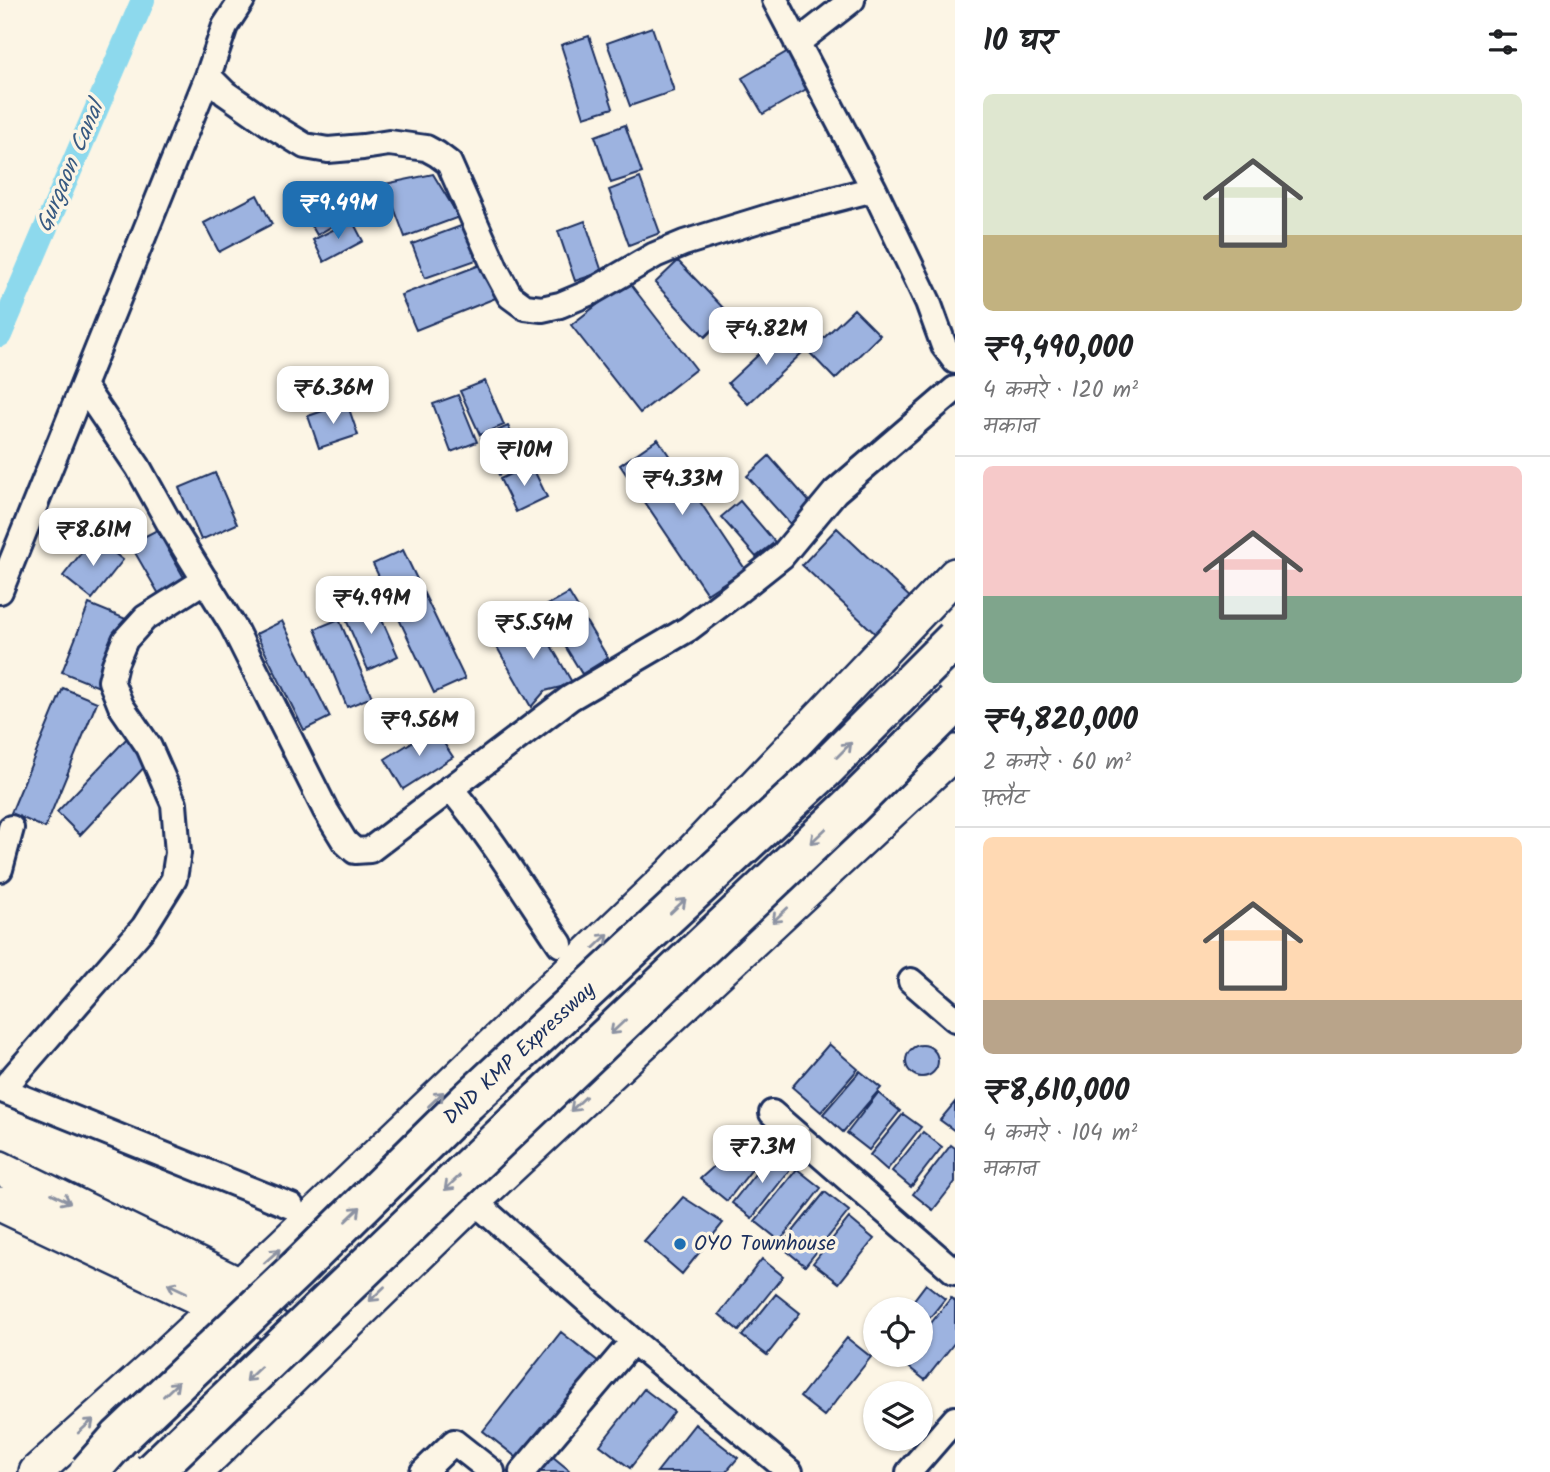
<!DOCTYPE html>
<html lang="hi">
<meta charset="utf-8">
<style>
:root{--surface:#fff;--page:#f6f6f6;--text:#202124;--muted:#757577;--line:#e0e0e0;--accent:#1f6fb2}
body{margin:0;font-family:Kalam,"Playpen Sans Deva",sans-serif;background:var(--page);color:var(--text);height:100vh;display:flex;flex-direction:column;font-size:26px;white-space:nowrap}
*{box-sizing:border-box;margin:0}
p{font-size:23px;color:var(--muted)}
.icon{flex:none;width:38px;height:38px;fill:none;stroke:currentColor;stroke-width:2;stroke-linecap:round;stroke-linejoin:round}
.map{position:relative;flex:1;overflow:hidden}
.details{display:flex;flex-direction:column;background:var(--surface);width:595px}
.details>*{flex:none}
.fabs{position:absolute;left:863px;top:1297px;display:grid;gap:14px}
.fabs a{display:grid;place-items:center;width:70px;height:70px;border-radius:50%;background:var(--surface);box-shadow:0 2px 5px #0004;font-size:35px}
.price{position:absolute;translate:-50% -60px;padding:0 16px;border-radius:14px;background:#fff;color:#222;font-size:23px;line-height:46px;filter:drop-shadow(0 2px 4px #0008)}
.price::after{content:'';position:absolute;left:50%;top:42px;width:21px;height:16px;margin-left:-10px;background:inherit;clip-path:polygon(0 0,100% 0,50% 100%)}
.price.current{background:var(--accent);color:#fff}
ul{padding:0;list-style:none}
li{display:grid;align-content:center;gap:14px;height:371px;padding:0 28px}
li+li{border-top:2px solid var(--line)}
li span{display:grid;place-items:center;height:217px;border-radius:10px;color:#555}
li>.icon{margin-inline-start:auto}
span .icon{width:126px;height:126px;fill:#fffc;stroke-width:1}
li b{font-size:30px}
h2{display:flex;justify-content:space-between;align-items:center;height:84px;padding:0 28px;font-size:30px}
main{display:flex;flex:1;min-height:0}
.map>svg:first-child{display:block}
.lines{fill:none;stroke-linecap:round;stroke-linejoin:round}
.canal{stroke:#8dd9ed;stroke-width:24}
.building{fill:#9db3e0;stroke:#1b2f5e;stroke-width:2}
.street-casing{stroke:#1b2f5e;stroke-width:30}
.secondary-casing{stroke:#1b2f5e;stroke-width:38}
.street{stroke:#fcf5e5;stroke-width:24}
.secondary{stroke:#fcf5e5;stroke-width:33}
.highway-bridge-casing{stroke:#1b2f5e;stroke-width:44;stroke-linecap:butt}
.highway-bridge{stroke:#fcf5e5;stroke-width:38}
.oneway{stroke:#8c92a2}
.poi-dot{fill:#1f6fb2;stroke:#fcf5e5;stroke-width:2.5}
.labels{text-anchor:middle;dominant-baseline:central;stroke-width:7;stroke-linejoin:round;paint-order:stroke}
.street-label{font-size:21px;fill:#1b2f5e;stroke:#fcf5e5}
.poi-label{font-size:21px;fill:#1b2f5e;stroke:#fcf5e5;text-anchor:start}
.water-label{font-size:23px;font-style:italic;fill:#385a82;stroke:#fcf5e5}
</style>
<main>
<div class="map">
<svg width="955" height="1472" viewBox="0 0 955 1472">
<rect width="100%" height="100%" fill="#fcf5e5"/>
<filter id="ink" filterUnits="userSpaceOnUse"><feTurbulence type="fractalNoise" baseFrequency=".0143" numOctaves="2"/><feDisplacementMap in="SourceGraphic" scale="14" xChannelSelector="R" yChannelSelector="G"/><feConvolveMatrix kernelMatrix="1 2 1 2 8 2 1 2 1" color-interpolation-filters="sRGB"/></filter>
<g filter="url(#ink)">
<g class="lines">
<path class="canal" d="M 0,335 L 143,0"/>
</g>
<path class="building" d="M 652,27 L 674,91 L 630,106 L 607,43 Z
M 589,36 L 613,108 L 584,117 L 561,45 Z
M 795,47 L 817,83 L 763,114 L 742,78 Z
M 625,125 L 642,173 L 611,183 L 595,136 Z
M 433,174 L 459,217 L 405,237 L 385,184 Z
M 640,178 L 660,233 L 629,245 L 609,190 Z
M 334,187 L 351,215 L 317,235 L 301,207 Z
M 257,195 L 272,224 L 219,252 L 204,223 Z
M 352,220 L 363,241 L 324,262 L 313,240 Z
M 585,221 L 602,272 L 575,281 L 558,231 Z
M 469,223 L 482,258 L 425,278 L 412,244 Z
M 678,261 L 729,314 L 705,337 L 655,283 Z
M 480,265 L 503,295 L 416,330 L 401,295 Z
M 628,281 L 696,369 L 640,413 L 571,325 Z
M 854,309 L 880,335 L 835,379 L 809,352 Z
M 785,330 L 805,350 L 748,404 L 728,383 Z
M 485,381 L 504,425 L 480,435 L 460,391 Z
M 458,395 L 477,442 L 451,452 L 433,404 Z
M 347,403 L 358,435 L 319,448 L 308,416 Z
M 508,426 L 525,462 L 499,475 L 481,438 Z
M 658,439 L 745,569 L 707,594 L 620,465 Z
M 769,456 L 813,506 L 792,526 L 747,476 Z
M 531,464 L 547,497 L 516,512 L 500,479 Z
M 215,473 L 237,524 L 201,540 L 179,488 Z
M 740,501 L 775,542 L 756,557 L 721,517 Z
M 837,528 L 917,604 L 882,640 L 802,565 Z
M 157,530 L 186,581 L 160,596 L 130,544 Z
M 94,537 L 123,560 L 92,599 L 63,576 Z
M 403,550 L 465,679 L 434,693 L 373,564 Z
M 569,593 L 608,658 L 582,674 L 542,608 Z
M 374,602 L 398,656 L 368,670 L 344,615 Z
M 89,604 L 126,619 L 99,687 L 62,672 Z
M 339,619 L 372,697 L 347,707 L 315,629 Z
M 536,619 L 573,684 L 545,691 L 531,707 L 494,642 Z
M 282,621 L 330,717 L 304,730 L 256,634 Z
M 63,688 L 97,702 L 45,828 L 11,813 Z
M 434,728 L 453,757 L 403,789 L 385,759 Z
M 129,736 L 152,759 L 80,835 L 57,812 Z
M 829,1044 L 858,1069 L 821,1112 L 792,1087 Z
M906 1061a16 16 0 1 1 32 0a16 16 0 1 1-32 0Z
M 860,1071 L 881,1088 L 843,1132 L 823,1114 Z
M 878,1093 L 900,1111 L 869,1150 L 847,1133 Z
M 955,1102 L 955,1131 L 940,1120 Z
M 903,1114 L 921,1127 L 887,1170 L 870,1155 Z
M 923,1132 L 942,1147 L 911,1187 L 892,1171 Z
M 751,1133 L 772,1144 L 727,1201 L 700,1179 Z
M 951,1145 L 955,1148 L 955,1182 L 933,1210 L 913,1194 Z
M 773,1151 L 792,1167 L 752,1218 L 732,1203 Z
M 797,1169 L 821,1188 L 780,1241 L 755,1221 Z
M 825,1192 L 849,1211 L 805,1266 L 781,1246 Z
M 683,1197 L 723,1223 L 682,1274 L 644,1241 Z
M 849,1218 L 874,1239 L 839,1283 L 813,1263 Z
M 762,1259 L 783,1276 L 739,1331 L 719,1314 Z
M 926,1284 L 945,1299 L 920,1330 L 920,1309 L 907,1309 Z
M 776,1294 L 800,1313 L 767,1355 L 742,1336 Z
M 951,1298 L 955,1301 L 955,1342 L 925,1380 L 901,1361 L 906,1354 L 920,1354 L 920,1337 Z
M 561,1332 L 599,1362 L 521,1461 L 483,1431 Z
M 847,1338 L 871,1357 L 824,1416 L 800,1397 Z
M 644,1389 L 674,1412 L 630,1468 L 600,1445 Z
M 695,1424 L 738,1458 L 726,1472 L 657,1472 Z
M 547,1452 L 569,1470 L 568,1472 L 531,1472 Z"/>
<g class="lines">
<g class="street-casing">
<path id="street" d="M 775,0 L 874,189 L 928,302 L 944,346 L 955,361
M 797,43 L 852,0
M 208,76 L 225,93 L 271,125 L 305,146 L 328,150 L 363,147 L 389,143 L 426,148 L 437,154 L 449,163 L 496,270 L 510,296 L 525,307 L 542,309 L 560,305 L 591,292 L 655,255 L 684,243 L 778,214 L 874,189
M 83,386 L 138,467 L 168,521 L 233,626 L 326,811 L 345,842 L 355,851 L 370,850 L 570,698 L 688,629 L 733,595 L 782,556 L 835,492 L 955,389
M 0,591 L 208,76 L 225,26 L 242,0
M 450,788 C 491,836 524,891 560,944
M 0,869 L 11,828
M 911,981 L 955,1019
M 0,1089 L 291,1206
M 2,1090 L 144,927 L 174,879 L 178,853 L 174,804 L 149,747 L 121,706 L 111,681 L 115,664 L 125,640 L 145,618 L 205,580
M 772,1113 L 955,1272
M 474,1201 L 633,1341 L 790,1472
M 423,1472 L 454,1442 L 492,1472
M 522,1472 L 633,1341
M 909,1472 L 955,1419"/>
</g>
<g class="secondary-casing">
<path id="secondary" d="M 0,1168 L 240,1285 L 241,1304
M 0,1204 L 218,1307 L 241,1304 L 313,1353
M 36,1472 L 156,1364 L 283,1245 L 669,876 L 955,575
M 195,1472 L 474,1201 L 955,752"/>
</g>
<use href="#street" class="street"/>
<use href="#secondary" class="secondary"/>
<g class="highway-bridge-casing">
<path id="highway-bridge" d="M 89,1472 L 119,1438 L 295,1271 L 467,1102 L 823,771 L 955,639
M 152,1472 L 498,1140 L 851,806 L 955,703"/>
</g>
<use href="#highway-bridge" class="highway-bridge"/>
</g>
<defs><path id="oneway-shaft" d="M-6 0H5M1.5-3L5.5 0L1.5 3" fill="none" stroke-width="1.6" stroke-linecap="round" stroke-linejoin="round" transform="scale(1.75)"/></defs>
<g class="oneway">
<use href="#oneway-shaft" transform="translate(844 750) rotate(-45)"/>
<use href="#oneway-shaft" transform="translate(818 836) rotate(137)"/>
<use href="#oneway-shaft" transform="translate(678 906) rotate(-43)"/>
<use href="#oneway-shaft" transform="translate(780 915) rotate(137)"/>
<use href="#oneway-shaft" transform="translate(601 941) rotate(-44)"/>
<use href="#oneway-shaft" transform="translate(618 1027) rotate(137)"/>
<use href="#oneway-shaft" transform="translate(436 1099) rotate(-44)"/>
<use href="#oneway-shaft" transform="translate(578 1104) rotate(137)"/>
<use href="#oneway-shaft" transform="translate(452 1183) rotate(136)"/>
<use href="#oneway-shaft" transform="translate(61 1198) rotate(26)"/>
<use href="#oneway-shaft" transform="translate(353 1214) rotate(-44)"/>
<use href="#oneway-shaft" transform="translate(272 1256) rotate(-42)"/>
<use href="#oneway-shaft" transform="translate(177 1288) rotate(-155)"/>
<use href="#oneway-shaft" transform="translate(377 1294) rotate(136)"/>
<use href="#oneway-shaft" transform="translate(253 1374) rotate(136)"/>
<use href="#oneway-shaft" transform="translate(171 1389) rotate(-44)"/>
<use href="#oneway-shaft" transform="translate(86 1426) rotate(-42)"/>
</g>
</g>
<circle class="poi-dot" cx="680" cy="1244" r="7"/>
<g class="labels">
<g class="street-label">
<text transform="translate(520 1054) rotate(-43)">DND KMP Expressway</text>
</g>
<g class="poi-label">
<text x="694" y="1244">OYO Townhouse</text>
</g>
<g class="water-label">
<text transform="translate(71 167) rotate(-67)">Gurgaon Canal</text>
</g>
</g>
</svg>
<div class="fabs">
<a><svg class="icon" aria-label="locate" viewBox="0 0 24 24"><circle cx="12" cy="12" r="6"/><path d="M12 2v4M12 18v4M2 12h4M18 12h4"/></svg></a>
<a><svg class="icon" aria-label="layers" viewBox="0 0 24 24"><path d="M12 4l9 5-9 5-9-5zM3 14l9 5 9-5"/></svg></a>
</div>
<b class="price current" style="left:338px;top:241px">₹9.49M</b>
<b class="price" style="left:766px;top:367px">₹4.82M</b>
<b class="price" style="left:333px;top:426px">₹6.36M</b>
<b class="price" style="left:524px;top:488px">₹10M</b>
<b class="price" style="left:682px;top:517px">₹4.33M</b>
<b class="price" style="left:93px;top:568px">₹8.61M</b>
<b class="price" style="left:371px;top:636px">₹4.99M</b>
<b class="price" style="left:533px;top:661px">₹5.54M</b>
<b class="price" style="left:419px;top:758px">₹9.56M</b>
<b class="price" style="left:762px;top:1185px">₹7.3M</b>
</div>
<section class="details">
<h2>10 घर<svg class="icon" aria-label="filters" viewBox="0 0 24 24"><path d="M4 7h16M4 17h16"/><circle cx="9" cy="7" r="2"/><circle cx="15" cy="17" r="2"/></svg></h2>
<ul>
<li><span style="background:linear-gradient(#dfe7d0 65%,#c2b280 0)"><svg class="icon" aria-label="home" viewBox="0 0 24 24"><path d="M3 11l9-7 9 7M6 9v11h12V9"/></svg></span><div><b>₹9,490,000</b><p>4 कमरे · 120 m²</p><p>मकान</p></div></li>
<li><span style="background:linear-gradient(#f6c9c9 60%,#7fa58c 0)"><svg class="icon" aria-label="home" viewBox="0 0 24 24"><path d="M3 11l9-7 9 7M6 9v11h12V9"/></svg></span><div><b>₹4,820,000</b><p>2 कमरे · 60 m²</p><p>फ़्लैट</p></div></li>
<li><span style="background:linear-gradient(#ffd9b3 75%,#b9a48a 0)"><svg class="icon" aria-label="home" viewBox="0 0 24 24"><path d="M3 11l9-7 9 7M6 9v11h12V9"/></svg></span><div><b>₹8,610,000</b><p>4 कमरे · 104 m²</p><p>मकान</p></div></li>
</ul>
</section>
</main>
